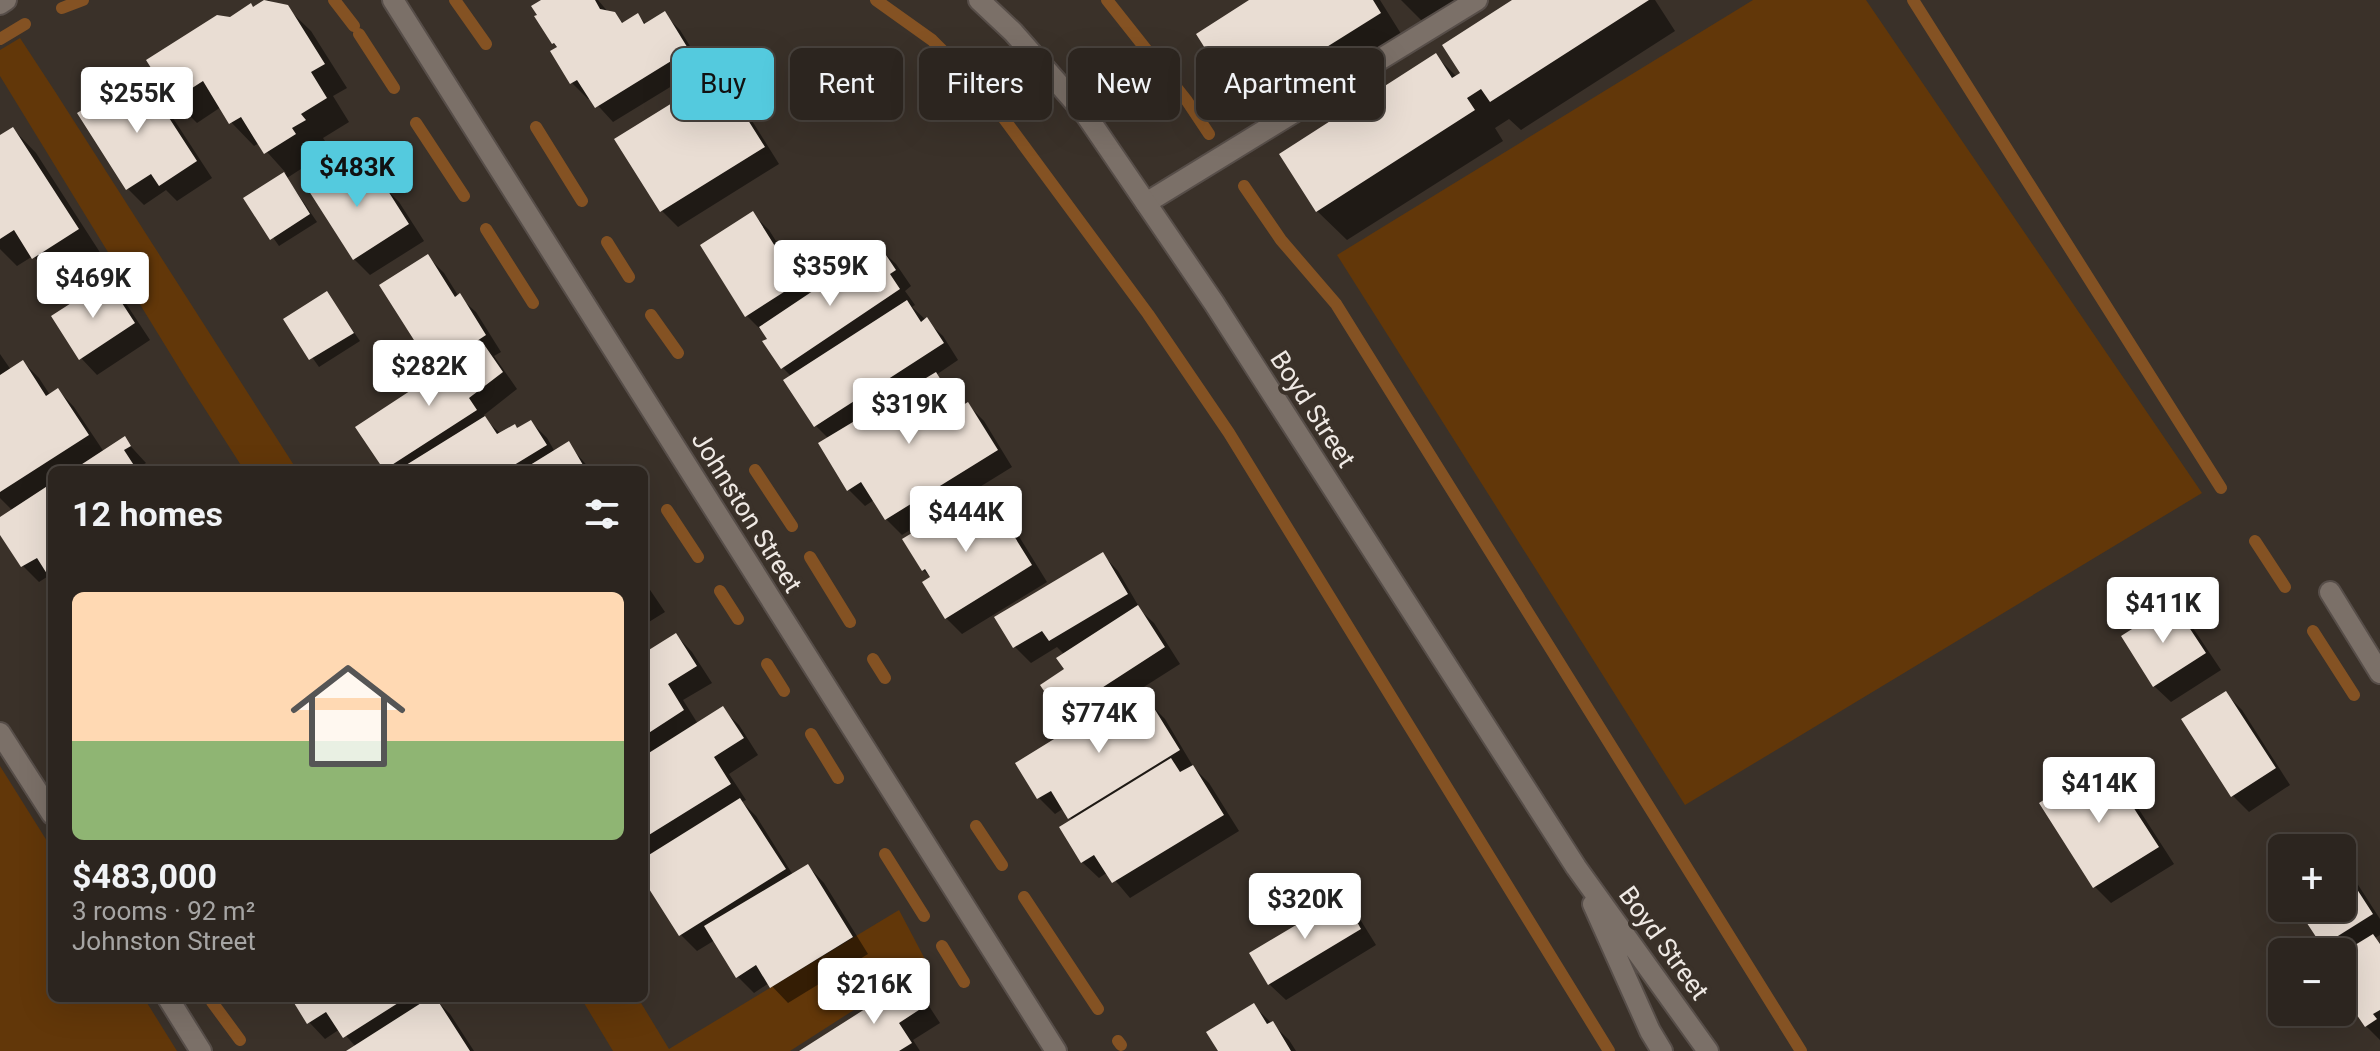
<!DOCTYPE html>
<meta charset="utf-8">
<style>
:root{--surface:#2c251f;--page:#342d28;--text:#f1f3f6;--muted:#a6a5a4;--line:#48423d;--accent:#54cade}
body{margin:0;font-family:Roboto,sans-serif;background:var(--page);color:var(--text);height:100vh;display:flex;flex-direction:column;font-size:30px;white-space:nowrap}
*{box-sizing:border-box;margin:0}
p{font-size:26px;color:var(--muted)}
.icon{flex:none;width:44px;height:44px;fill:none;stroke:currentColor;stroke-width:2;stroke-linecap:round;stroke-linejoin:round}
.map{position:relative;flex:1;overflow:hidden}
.drawer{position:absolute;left:48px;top:466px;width:600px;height:536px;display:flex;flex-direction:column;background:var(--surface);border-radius:12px;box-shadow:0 8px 32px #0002,0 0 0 2px var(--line)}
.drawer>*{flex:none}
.top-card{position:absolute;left:672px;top:48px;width:760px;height:72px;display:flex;gap:16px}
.controls{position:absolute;left:2268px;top:834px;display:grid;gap:16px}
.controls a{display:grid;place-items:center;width:88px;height:88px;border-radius:12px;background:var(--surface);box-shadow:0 8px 32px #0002,0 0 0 2px var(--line);font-size:40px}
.price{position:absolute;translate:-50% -68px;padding:0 18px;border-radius:8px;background:#fff;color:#222;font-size:26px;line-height:52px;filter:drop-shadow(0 2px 4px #0008)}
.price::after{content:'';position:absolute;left:50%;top:48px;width:24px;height:18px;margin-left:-12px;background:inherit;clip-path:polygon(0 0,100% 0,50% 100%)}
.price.active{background:var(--accent);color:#111}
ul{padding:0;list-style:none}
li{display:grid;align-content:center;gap:16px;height:424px;padding:0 24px}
li span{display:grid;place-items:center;height:248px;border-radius:12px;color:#555}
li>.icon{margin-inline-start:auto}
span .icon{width:144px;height:144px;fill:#fffc;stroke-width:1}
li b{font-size:34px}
h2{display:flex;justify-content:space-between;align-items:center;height:96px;padding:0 24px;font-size:34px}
.chip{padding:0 28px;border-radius:12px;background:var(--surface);box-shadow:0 8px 32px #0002,0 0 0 2px var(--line);font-size:28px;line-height:72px}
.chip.active{background:var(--accent);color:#111}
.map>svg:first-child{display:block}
.green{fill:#623709}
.shadow{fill:#0007}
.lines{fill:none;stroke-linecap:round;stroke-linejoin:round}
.stream{stroke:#845223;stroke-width:12}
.building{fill:#e9ddd3}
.street-casing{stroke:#574e49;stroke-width:24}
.secondary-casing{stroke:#574e49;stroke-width:24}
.street{stroke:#7b7068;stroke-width:20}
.secondary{stroke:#7b7068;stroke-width:20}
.labels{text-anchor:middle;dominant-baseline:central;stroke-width:8;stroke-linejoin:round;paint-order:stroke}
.street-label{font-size:26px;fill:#efe9e4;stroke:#3a3129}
</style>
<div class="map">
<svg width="2380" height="1051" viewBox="0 0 2380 1051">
<rect width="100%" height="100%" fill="#3a3129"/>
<path class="green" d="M 1753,0 L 1866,0 L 2202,493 L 1685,805 L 1337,255 Z
M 20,38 L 56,93 L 297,470 L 244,470 L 187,381 L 0,76 L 0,50 Z
M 0,766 L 52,849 L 52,998 L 144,998 L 177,1051 L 0,1051 Z
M 899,910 L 927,963 L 790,1051 L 613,1051 L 581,998 L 638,998 L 669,1049 Z"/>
<path class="shadow" d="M 268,0 L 286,7 L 311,31 L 347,88 L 333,96 L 349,122 L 323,138 L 327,144 L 314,152 L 318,158 L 287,178 L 317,222 L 279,246 L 246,199 L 286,173 L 259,143 L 254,146 L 231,122 L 221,107 L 197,123 L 173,99 L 230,19 Z
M 545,0 L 598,0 L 608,12 L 614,14 L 624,24 L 638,16 L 647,25 L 664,14 L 680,30 L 703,67 L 613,122 L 591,98 L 588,99 L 572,83 L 552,52 L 558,48 L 553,43 Z
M 1253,0 L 1380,0 L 1403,37 L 1264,124 L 1241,101 Z
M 1401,0 L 1465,0 L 1426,25 Z
M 1516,0 L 1655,0 L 1675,31 L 1521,130 L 1509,119 L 1495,128 L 1503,141 L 1347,240 L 1317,211 L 1436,56 L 1457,77 L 1463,74 Z
M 140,76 L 156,92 L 212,178 L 177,201 L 166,190 L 144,205 L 128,189 L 103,100 L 114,111 L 123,106 Z
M 718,76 L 734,92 L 779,164 L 678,227 L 662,211 Z
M 13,129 L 36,153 L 101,254 L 57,281 L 33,256 L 17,266 L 0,249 L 0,137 Z
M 354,160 L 378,188 L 382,185 L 399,202 L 424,241 L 370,275 L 354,259 Z
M 753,214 L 769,230 L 810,295 L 879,248 L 896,264 L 911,286 L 905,291 L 915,305 L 912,307 L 943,336 L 958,360 L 936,375 L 951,390 L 962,407 L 967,404 L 984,421 L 1012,467 L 902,535 L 886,519 L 874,500 L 865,506 L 848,489 L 829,439 L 816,426 L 786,381 L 792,377 L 783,368 L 770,339 L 746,315 Z
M 428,257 L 444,273 L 459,297 L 476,312 L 501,352 L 494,356 L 517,389 L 484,415 L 490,424 L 501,434 L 518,430 L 531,422 L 547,438 L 555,452 L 568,444 L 591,470 L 386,470 L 358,428 L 440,374 L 434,368 Z
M 107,283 L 123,299 L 150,340 L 97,375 L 81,358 Z
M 327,293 L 360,341 L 319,367 L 285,319 Z
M 0,354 L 11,370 L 23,362 L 39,378 L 50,395 L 58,390 L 74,407 L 104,452 L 124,439 L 146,463 L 139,467 L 141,470 L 52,470 L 52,577 L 50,575 L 39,582 L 23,566 L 0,531 L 0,519 L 13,511 L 0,498 Z
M 985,491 L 1001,507 L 1047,582 L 962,634 L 946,618 L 925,583 L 932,578 L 923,570 Z
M 1102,554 L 1118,571 L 1142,612 L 1154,623 L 1180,664 L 1128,697 L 1139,709 L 1149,703 L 1165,719 L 1194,768 L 1209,783 L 1239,831 L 1130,898 L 1108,872 L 1099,878 L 1082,862 L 1073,821 L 1064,808 L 1055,814 L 1039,798 L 1076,728 L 1061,714 L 1067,670 L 1064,654 L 1057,647 L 1031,663 L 1015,647 L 997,618 Z
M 644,581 L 665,612 L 644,625 Z
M 2173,606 L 2189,622 L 2221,670 L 2171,702 L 2154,686 Z
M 676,635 L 692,652 L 712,683 L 683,700 L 698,724 L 722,709 L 739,725 L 758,755 L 729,774 L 746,800 L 742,802 L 756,816 L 793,875 L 808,866 L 824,883 L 868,954 L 788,1003 L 769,983 L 754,993 L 738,977 L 715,940 L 697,951 L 681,935 L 644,877 L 644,644 L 649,652 Z
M 2226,694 L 2242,710 L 2290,785 L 2249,812 L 2233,796 Z
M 2104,764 L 2120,780 L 2174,864 L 2111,903 L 2095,887 L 2042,804 Z
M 2342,866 L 2353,877 L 2380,919 L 2380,935 L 2375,938 L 2380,943 L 2380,1040 L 2366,1026 L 2342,981 L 2342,952 L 2330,952 L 2323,945 L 2299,908 L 2342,908 Z
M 1342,899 L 1358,916 L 1376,945 L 1286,1000 L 1269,984 Z
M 909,984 L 925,1000 L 940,1023 L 913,1040 L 920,1051 L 803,1051 Z
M 294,998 L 447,998 L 439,1003 L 450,1014 L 474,1051 L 349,1051 L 356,1047 L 340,1029 L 325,1039 L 309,1022 Z
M 1254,1006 L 1289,1040 L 1296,1051 L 1220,1051 Z"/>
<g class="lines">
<path class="stream" d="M 334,0 L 354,26
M 455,0 L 486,44
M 876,0 L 932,40 L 985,93 L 1148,314 L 1229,433 L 1609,1051
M 1107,0 L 1187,101 L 1209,134
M 1913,0 L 2221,488
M 62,8 L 83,0
M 359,34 L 394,88
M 0,39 L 25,24
M 416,123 L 464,196
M 536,127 L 582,201
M 1244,186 L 1281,240 L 1336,304 L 1801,1051
M 486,229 L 533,303
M 607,242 L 629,277
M 651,315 L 678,353
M 755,470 L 792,526
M 667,510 L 698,557
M 2255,541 L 2285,587
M 810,557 L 850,622
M 720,591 L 738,619
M 2313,631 L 2354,695
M 873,659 L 885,678
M 767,664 L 784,691
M 811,734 L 838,778
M 976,826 L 1002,865
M 885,854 L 924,916
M 1024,897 L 1098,1009
M 942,946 L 964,982
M 212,1002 L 240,1040
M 1118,1041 L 1121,1045"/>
</g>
<path class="building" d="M 264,0 L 288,5 L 325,64 L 311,72 L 327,98 L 301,114 L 306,120 L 292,128 L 296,134 L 264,154 L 241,117 L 229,124 L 203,81 L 172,101 L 146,60 L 217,15 L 230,17 L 251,3 L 253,7 Z
M 541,0 L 595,0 L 600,9 L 615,12 L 622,23 L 638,13 L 644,24 L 665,11 L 689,50 L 595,108 L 577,80 L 570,84 L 550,51 L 557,47 L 554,43 L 552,44 L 534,16 L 537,15 L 531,6 Z
M 1249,0 L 1373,0 L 1381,13 L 1239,102 L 1196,34 Z
M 1512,0 L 1649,0 L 1490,102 L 1481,89 L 1467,98 L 1475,110 L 1316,212 L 1279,154 L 1436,53 L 1452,78 L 1460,73 L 1442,45 Z
M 140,73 L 197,161 L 159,186 L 151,174 L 126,190 L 77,113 L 103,97 L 112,110 L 121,105 L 112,91 Z
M 719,74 L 765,147 L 660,212 L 614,139 Z
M 13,127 L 79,229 L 32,259 L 14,230 L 0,239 L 0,135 Z
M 354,158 L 373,189 L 383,183 L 409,224 L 353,260 L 307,188 Z
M 284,172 L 310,214 L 270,240 L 243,198 Z
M 753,211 L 798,283 L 745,317 L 700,245 Z
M 880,246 L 896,270 L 890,274 L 900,289 L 781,369 L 762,341 L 767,339 L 759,327 Z
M 428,254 L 455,297 L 460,293 L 486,335 L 433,370 L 379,285 Z
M 107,280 L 135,323 L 79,360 L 51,316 Z
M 327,291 L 354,333 L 309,360 L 283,319 Z
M 907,300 L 921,322 L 927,317 L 944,343 L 814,427 L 783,380 Z
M 483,343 L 503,372 L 469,398 L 477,410 L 384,470 L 355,427 Z
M 23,360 L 46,396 L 58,388 L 89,435 L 0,492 L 0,375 Z
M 936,372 L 958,408 L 968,402 L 998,450 L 885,520 L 861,482 L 847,491 L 818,443 Z
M 485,416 L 497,434 L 515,424 L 517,428 L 531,420 L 547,445 L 506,470 L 398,470 Z
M 125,436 L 131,446 L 124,450 L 137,470 L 73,470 Z
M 569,441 L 583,465 L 576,470 L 522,470 Z
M 52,483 L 52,574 L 49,577 L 37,558 L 21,567 L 0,535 L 0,517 Z
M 985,489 L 1032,565 L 945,619 L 922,582 L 930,577 L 925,569 L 922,571 L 902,539 Z
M 1103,552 L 1128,594 L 1049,641 L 1042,631 L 1013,648 L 994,617 Z
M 2173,603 L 2206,653 L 2153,687 L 2121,636 Z
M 1138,605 L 1165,647 L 1060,715 L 1040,685 L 1064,669 L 1056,658 Z
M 676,633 L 697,666 L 668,684 L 684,710 L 644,736 L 644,653 Z
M 2226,691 L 2276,768 L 2231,797 L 2181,719 Z
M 1127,694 L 1137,708 L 1149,700 L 1180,750 L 1068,819 L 1051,791 L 1037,799 L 1015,763 Z
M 723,706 L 744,738 L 714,757 L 731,784 L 644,838 L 644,756 Z
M 1171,758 L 1180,772 L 1193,765 L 1224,815 L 1112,883 L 1094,855 L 1081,863 L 1059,827 Z
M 2104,762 L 2159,847 L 2093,888 L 2039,803 Z
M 740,798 L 786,869 L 679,936 L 644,881 L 644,858 Z
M 808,864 L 853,937 L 770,988 L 756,965 L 736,978 L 704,926 Z
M 2342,866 L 2373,914 L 2322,946 L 2297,908 L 2342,908 Z
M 1343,897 L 1361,929 L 1268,985 L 1249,953 Z
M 2373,934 L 2380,944 L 2380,1010 L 2373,1014 L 2377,1019 L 2365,1027 L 2342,993 L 2345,989 L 2342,985 L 2342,953 Z
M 909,981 L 925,1006 L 899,1023 L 912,1043 L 899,1051 L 799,1051 Z
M 291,998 L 406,998 L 343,1038 L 326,1012 L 307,1024 Z
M 429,998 L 436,998 L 470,1051 L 346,1051 Z
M 1254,1003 L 1267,1024 L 1273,1021 L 1291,1051 L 1218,1051 L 1206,1032 Z"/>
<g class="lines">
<g class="street-casing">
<path id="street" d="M 393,0 L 1056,1051
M 0,4 L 6,0
M 1146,203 L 1477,0
M 2330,592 L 2380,673
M 0,733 L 52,814
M 168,998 L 201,1051"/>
</g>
<g class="secondary-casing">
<path id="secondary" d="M 979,0 L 1013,32 L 1086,115 L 1214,303 L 1576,867 L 1708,1051
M 1593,904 L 1650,1031 L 1662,1051"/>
</g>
<use href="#street" class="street"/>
<use href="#secondary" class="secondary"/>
</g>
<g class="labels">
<g class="street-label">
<text transform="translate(1313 409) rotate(57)">Boyd Street</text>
<text transform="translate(747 512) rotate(58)">Johnston Street</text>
<text transform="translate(1664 943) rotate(54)">Boyd Street</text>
</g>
</g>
</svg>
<div class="controls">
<a>+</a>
<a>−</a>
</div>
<b class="price" style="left:137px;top:135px">$255K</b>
<b class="price active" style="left:357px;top:209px">$483K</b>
<b class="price" style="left:830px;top:308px">$359K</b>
<b class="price" style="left:93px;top:320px">$469K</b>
<b class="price" style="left:429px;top:408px">$282K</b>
<b class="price" style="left:909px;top:446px">$319K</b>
<b class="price" style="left:966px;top:554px">$444K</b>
<b class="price" style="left:2163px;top:645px">$411K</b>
<b class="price" style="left:1099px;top:755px">$774K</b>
<b class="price" style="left:2099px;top:825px">$414K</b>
<b class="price" style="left:1305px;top:941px">$320K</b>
<b class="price" style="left:874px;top:1026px">$216K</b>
<div class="top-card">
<a class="chip active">Buy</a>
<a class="chip">Rent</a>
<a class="chip">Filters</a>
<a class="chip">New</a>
<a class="chip">Apartment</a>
</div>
<section class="drawer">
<h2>12 homes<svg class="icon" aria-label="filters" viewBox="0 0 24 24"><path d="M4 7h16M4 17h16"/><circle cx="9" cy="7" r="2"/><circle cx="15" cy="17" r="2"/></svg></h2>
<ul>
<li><span style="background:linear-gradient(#ffd9b3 60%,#8fb573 0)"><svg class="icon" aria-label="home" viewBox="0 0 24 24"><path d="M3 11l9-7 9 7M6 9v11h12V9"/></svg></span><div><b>$483,000</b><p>3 rooms · 92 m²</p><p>Johnston Street</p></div></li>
</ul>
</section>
</div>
